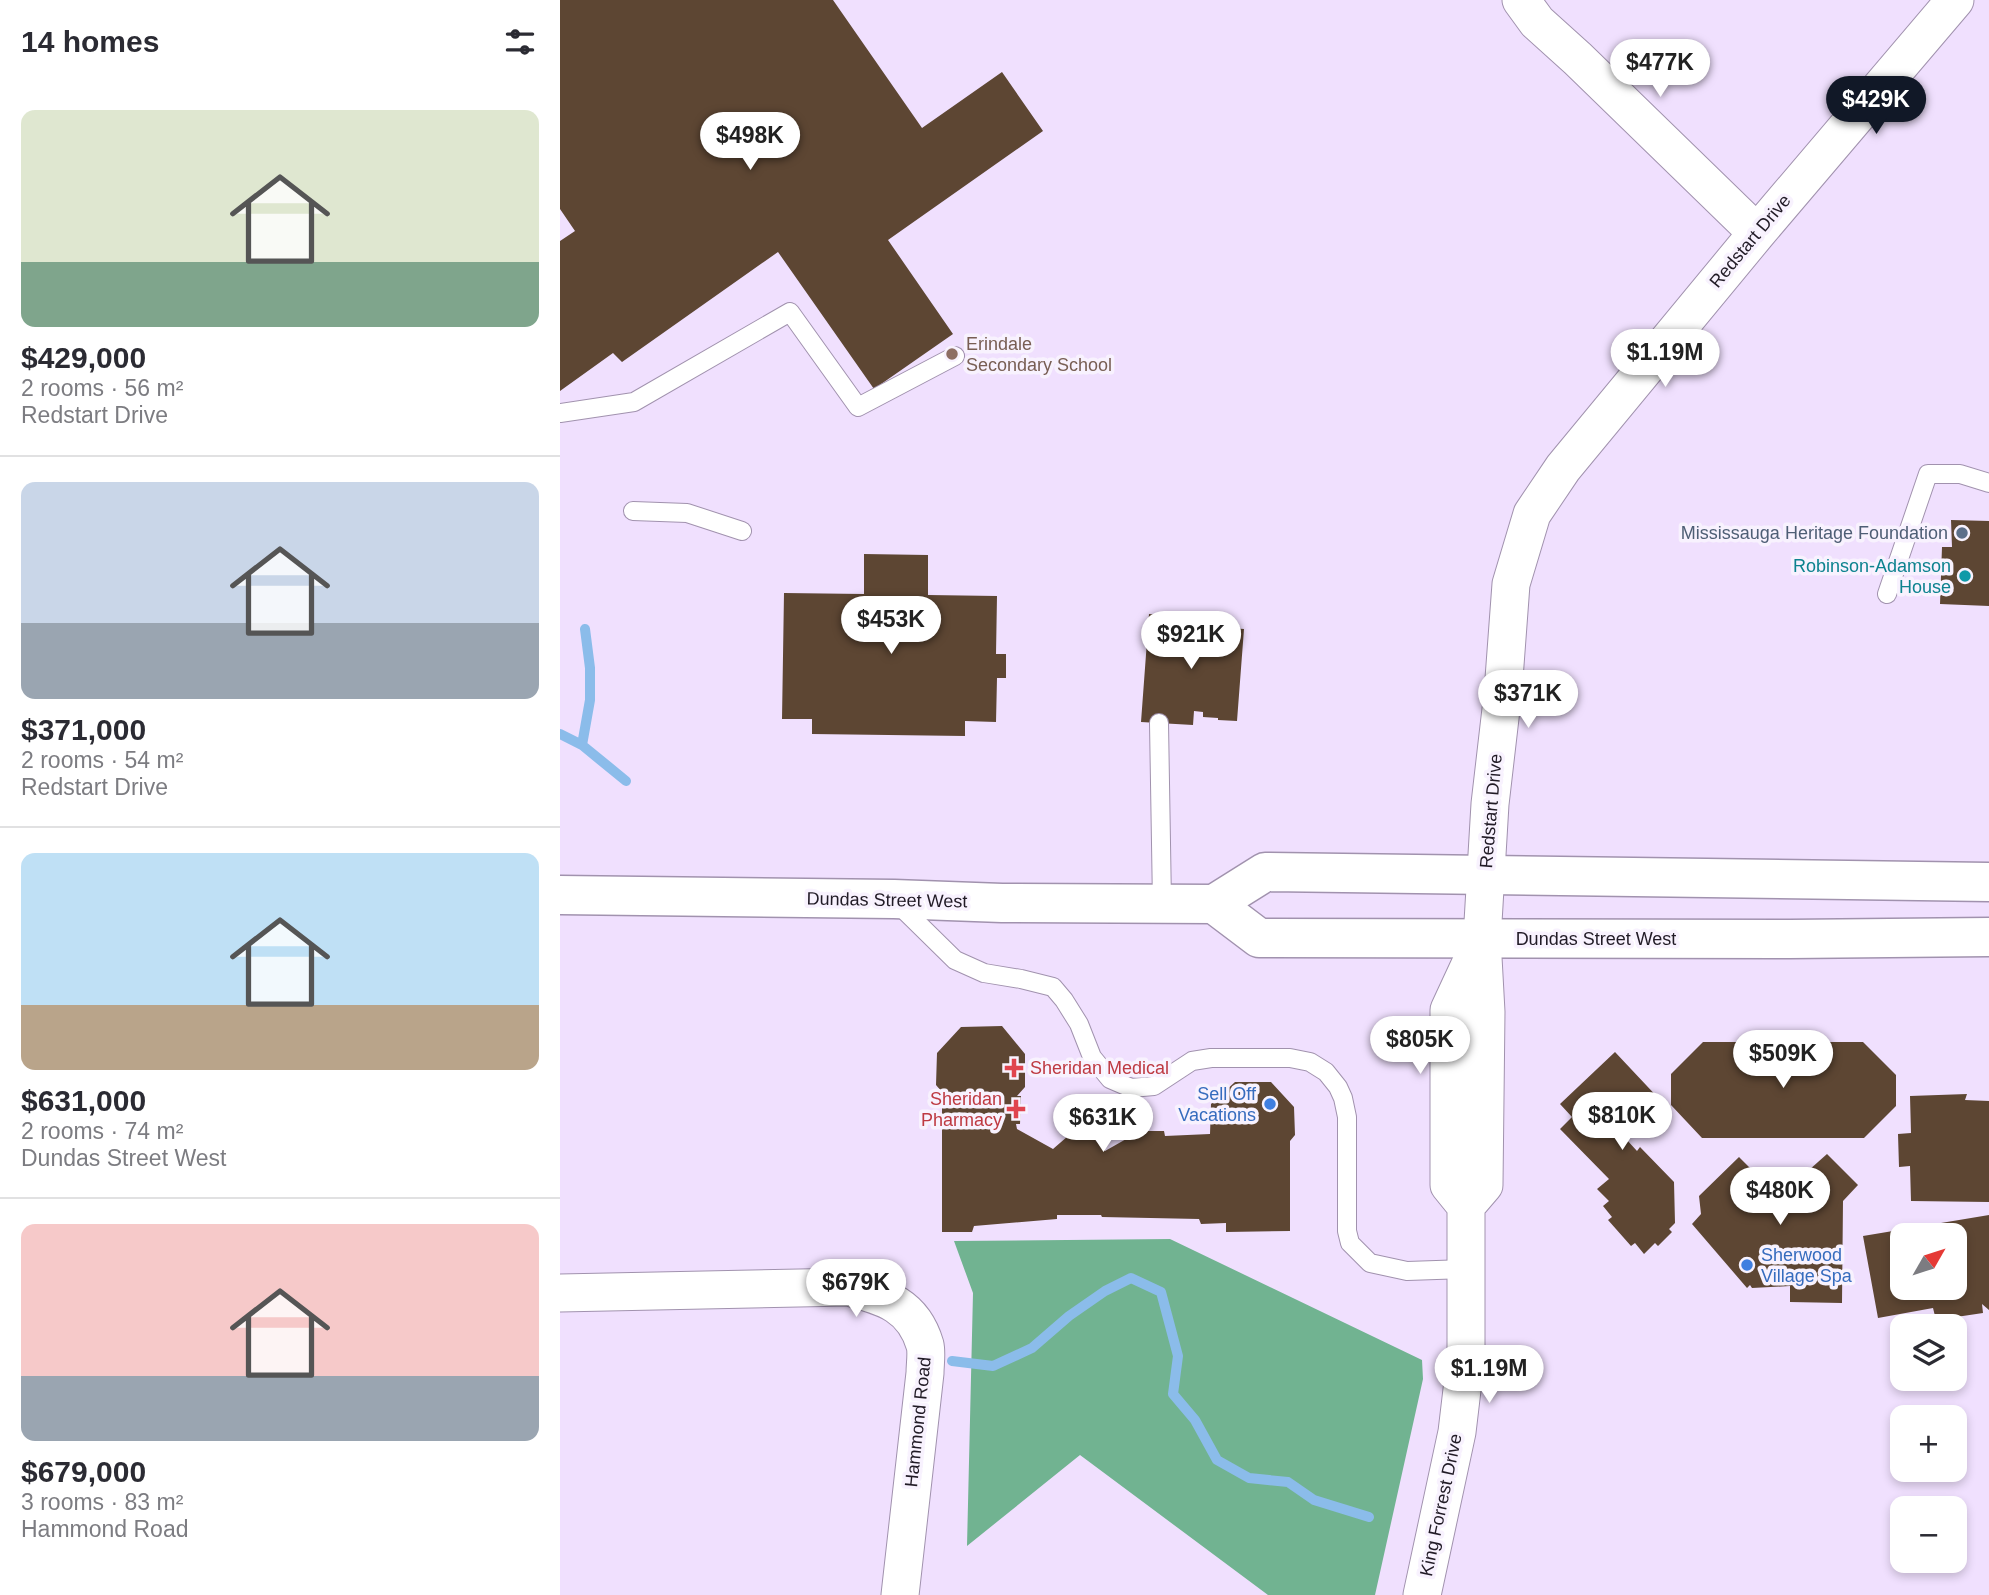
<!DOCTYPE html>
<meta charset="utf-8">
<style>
:root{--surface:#fff;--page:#f7f7f7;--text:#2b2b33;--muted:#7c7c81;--line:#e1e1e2;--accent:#111827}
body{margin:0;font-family:Arial,sans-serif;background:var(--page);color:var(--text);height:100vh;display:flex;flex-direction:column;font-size:26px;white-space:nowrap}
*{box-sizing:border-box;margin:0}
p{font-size:23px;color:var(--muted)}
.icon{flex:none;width:38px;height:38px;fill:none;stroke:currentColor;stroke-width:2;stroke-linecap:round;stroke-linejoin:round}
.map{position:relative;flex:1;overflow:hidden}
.drawer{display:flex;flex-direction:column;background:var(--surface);width:560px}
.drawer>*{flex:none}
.needle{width:46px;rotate:51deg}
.tools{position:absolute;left:1330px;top:1223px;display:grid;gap:14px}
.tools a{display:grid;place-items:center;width:77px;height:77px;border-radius:14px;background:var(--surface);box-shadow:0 4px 10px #0003;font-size:35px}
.price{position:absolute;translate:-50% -60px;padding:0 16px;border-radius:24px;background:#fff;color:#222;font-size:23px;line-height:46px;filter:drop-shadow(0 2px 4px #0008)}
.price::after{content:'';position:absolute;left:50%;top:42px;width:21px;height:16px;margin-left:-10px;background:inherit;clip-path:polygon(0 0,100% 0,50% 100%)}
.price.active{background:var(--accent);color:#fff}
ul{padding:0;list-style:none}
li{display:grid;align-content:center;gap:14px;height:371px;padding:0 21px}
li+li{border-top:2px solid var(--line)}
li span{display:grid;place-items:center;height:217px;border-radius:14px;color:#555}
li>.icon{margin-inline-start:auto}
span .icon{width:126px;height:126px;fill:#fffc;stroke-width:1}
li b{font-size:30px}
h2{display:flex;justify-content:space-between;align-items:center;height:84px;padding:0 21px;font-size:30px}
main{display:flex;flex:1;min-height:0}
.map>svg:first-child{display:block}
.forest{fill:#71b391}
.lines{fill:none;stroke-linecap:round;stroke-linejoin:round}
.stream{stroke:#8bbcea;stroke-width:10}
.building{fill:#5d4633;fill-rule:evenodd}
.service-casing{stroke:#a192ae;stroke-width:20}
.minor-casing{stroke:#a192ae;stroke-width:39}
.primary-casing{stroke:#a192ae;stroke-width:41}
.service{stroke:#fff;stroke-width:18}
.minor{stroke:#fff;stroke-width:37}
.primary{stroke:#fff;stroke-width:38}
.education-dot{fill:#8d6e63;stroke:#f8f2fe;stroke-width:2.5}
.service-dot{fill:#5c6f8a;stroke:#f8f2fe;stroke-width:2.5}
.culture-dot{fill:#0f9aa8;stroke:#f8f2fe;stroke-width:2.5}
.health-dot{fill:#e0444e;stroke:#f8f2fe;stroke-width:2.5}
.shop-dot{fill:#3f7fe0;stroke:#f8f2fe;stroke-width:2.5}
.labels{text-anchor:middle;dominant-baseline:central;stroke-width:7;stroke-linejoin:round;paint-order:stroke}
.street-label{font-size:18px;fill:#211b26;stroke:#f8f2fe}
.education-label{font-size:18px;fill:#785e54;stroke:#f8f2fe;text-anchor:start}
.service-label{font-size:18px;fill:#4e5e75;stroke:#f8f2fe;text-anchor:end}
.culture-label{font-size:18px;fill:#0d838f;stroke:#f8f2fe;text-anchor:end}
.health-label{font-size:18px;fill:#be3a42;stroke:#f8f2fe;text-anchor:start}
.shop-label{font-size:18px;fill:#366cbe;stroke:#f8f2fe;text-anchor:end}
</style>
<main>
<section class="drawer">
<h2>14 homes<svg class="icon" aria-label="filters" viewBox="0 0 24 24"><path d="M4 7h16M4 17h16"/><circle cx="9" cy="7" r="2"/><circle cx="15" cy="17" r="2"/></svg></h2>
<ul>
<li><span style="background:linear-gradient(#dfe7d0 70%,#7fa58c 0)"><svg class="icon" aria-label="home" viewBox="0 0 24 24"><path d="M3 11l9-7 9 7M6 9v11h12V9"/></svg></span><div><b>$429,000</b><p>2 rooms · 56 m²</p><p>Redstart Drive</p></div></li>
<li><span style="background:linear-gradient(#c9d6e8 65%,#9aa5b1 0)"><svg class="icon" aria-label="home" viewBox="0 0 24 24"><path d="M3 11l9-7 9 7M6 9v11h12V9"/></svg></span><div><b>$371,000</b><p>2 rooms · 54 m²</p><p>Redstart Drive</p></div></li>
<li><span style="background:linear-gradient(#bfe0f5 70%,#b9a48a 0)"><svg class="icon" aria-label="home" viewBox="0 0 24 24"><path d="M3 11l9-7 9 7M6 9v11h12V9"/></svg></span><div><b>$631,000</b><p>2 rooms · 74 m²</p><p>Dundas Street West</p></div></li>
<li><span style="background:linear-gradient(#f6c9c9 70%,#9aa5b1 0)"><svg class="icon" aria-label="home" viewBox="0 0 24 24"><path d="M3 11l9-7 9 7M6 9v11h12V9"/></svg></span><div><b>$679,000</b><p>3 rooms · 83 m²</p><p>Hammond Road</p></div></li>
</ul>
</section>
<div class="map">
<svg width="1429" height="1595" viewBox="0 0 1429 1595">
<rect width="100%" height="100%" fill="#f0e0fe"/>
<path class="forest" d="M 610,1239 L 862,1360 L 863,1379 L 815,1595 L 708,1595 L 520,1455 L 407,1546 L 413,1293 L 394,1241 Z"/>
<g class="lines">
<path class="stream" d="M 0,734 L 22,745 L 66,781
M 22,745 L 30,700 L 30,668 L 25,629
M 392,1361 L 433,1366 L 472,1348 L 509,1316 L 545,1291 L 571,1278 L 601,1292 L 618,1356 L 613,1394 L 635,1420 L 657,1460 L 689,1478 L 728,1482 L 754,1500 L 809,1517"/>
</g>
<path class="building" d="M 0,0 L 273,0 L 362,128 L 442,72 L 483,131 L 328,240 L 393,334 L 314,389 L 218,252 L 62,362 L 53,353 L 0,391 L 0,241 L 15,231 L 0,209 Z
M 1391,520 L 1429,521 L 1429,606 L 1380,604 L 1382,547 L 1392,547 Z
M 304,554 L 368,555 L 368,595 L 437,596 L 436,654 L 446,654 L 446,678 L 437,678 L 436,722 L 405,721 L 405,736 L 252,734 L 252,719 L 222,719 L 224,593 L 304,594 Z
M 589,614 L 641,618 L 641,626 L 684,629 L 677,721 L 658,720 L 658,718 L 643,717 L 643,712 L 634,711 L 633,725 L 581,722 Z
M 442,1026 L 465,1054 L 465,1087 L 457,1096 L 461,1096 L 460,1124 L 456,1124 L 457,1129 L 493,1149 L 508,1136 L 531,1135 L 545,1151 L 575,1134 L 575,1131 L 604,1131 L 605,1136 L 650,1134 L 651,1104 L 675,1082 L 711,1082 L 734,1107 L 735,1135 L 730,1141 L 730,1231 L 666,1232 L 666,1223 L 641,1224 L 639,1219 L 542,1217 L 541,1215 L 497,1215 L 497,1219 L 414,1226 L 412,1232 L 382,1232 L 382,1092 L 376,1085 L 377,1053 L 401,1027 Z
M 1143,1042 L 1303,1042 L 1336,1075 L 1336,1106 L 1304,1138 L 1142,1138 L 1111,1105 L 1111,1074 Z
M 1055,1052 L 1102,1102 L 1066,1139 L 1077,1151 L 1080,1147 L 1114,1182 L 1115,1223 L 1109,1229 L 1112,1232 L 1098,1246 L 1095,1243 L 1084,1254 L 1075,1243 L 1071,1246 L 1048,1220 L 1052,1217 L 1043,1206 L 1049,1201 L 1037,1189 L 1049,1179 L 1000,1129 L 1012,1117 L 1000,1104 Z
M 1407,1094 L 1405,1100 L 1429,1101 L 1429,1202 L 1351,1201 L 1350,1166 L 1339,1167 L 1338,1134 L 1351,1133 L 1350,1096 Z
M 1267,1154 L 1298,1185 L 1283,1201 L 1282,1303 L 1230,1302 L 1230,1286 L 1192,1288 L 1190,1285 L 1187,1288 L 1132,1224 L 1141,1214 L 1139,1196 L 1179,1157 L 1190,1168 L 1249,1170 Z
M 1429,1215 L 1429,1310 L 1422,1304 L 1423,1313 L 1376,1320 L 1373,1308 L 1318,1318 L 1303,1236 ZM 1342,1236 L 1395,1236 L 1395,1288 L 1342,1288 Z"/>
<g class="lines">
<g class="service-casing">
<path id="service" d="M 0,413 L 74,402 L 230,312 L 298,407 L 395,356
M 73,511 L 127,513 L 182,531
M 1327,594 L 1368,474 L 1400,474 L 1429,483
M 599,723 L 602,903
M 338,904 L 395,960 L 424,973 L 461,979 L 493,987 L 504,1000 L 519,1024 L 532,1057 L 550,1079 L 571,1088 L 594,1086 L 632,1061 L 651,1058 L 730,1058 L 750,1062 L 766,1072 L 778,1087 L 783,1098 L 787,1117 L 787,1231 L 790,1243 L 810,1263 L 847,1271 L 906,1269"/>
</g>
<g class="minor-casing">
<path id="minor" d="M 961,0 L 977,22 L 1018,59 L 1197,233
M 906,1206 L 889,1185 L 889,1010 L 921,941
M 0,1293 L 288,1287 C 324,1297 353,1304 365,1345 C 367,1353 365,1364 365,1373 L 340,1595
M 862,1595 L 897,1432 L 906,1356 L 906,1206 L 924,1185 L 926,1012 L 922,939 L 930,804 L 943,692 L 951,584 L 972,514 L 1003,468 L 1197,233 L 1395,0"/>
</g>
<g class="primary-casing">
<path id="primary" d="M 0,895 L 334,899 L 442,903 L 654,904 L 705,872 L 1429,882
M 654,904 L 699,938 L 1230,939 L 1429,937"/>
</g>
<use href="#service" class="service"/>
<use href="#minor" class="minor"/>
<use href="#primary" class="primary"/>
</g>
<circle class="education-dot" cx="392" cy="354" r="7"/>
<circle class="service-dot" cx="1402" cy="533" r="7"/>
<circle class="culture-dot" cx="1405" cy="576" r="7"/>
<g class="health-dot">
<path d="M450.5 1057.5h7v7h7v7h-7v7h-7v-7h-7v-7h7z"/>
<path d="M452.5 1098.5h7v7h7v7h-7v7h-7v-7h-7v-7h7z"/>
</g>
<g class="shop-dot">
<circle cx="710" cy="1104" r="7"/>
<circle cx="1187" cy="1265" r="7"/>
</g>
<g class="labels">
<g class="street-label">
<text transform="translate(1190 241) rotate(-50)">Redstart Drive</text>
<text transform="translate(931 811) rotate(-85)">Redstart Drive</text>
<text transform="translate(327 900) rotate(1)">Dundas Street West</text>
<text x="1036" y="939">Dundas Street West</text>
<text transform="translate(358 1422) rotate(-84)">Hammond Road</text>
<text transform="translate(881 1505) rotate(-78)">King Forrest Drive</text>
</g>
<g class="education-label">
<text x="406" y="344">Erindale<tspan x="406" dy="21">Secondary School</tspan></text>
</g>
<g class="service-label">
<text x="1388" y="533">Mississauga Heritage Foundation</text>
</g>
<g class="culture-label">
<text x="1391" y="566">Robinson-Adamson<tspan x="1391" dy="21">House</tspan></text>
</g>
<g class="health-label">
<text x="470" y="1068">Sheridan Medical</text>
<text x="442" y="1099" text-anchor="end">Sheridan<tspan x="442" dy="21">Pharmacy</tspan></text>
</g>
<g class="shop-label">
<text x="696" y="1094">Sell Off<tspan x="696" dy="21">Vacations</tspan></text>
<text x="1201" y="1255" text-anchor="start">Sherwood<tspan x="1201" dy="21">Village Spa</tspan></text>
</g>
</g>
</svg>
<div class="tools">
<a><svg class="needle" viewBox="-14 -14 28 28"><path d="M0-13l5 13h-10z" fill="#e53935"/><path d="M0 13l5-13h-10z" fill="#7c7c81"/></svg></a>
<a><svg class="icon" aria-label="layers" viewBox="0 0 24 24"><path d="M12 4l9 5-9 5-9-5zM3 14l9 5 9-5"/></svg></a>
<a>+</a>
<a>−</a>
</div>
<b class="price" style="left:1100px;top:99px">$477K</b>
<b class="price active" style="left:1316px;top:136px">$429K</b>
<b class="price" style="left:190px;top:172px">$498K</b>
<b class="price" style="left:1105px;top:389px">$1.19M</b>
<b class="price" style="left:331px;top:656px">$453K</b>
<b class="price" style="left:631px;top:671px">$921K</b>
<b class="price" style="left:968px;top:730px">$371K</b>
<b class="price" style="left:860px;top:1076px">$805K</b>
<b class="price" style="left:1223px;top:1090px">$509K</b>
<b class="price" style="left:1062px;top:1152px">$810K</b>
<b class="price" style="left:543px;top:1154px">$631K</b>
<b class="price" style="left:1220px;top:1227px">$480K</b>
<b class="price" style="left:296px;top:1319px">$679K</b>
<b class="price" style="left:929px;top:1405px">$1.19M</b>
</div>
</main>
